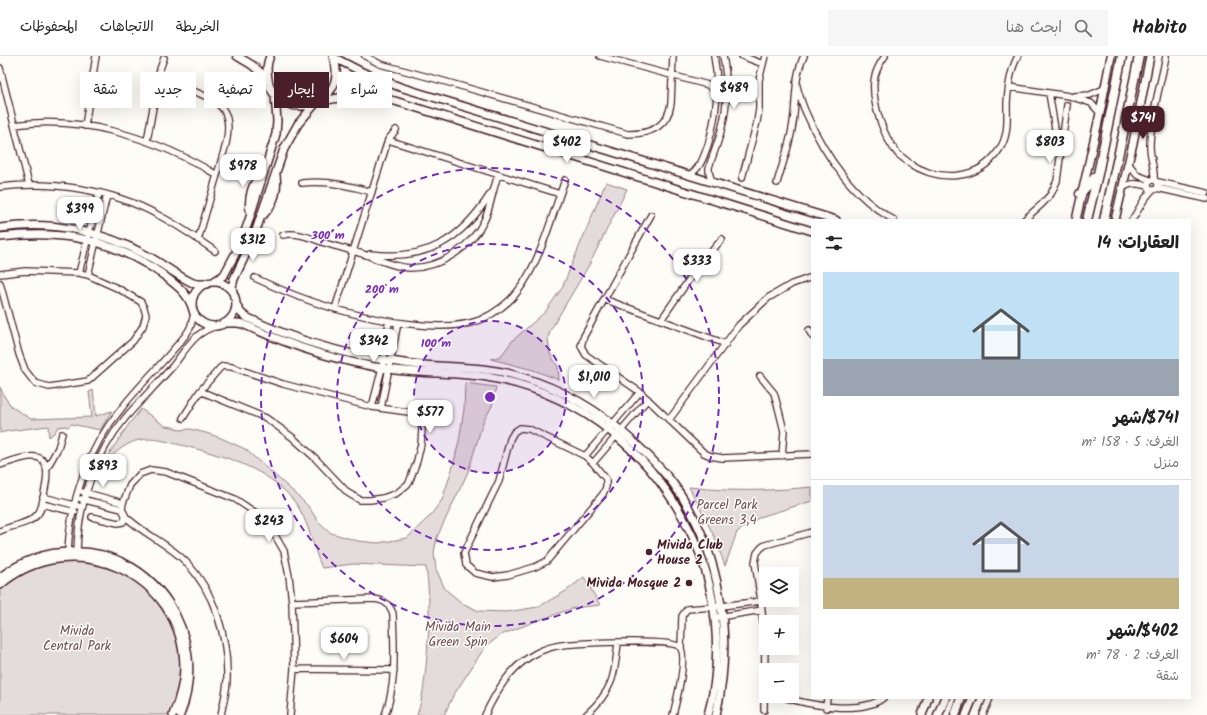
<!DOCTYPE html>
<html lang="ar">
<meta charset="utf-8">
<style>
:root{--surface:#fff;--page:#f6f6f6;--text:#222;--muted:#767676;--line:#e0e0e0;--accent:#4a1f2b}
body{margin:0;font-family:Kalam,"Playpen Sans Arabic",sans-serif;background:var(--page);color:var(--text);direction:rtl;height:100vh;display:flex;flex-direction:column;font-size:15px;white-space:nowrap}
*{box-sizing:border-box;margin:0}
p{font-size:13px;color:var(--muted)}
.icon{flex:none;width:22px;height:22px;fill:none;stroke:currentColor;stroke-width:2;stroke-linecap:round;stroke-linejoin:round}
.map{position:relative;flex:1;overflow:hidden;direction:ltr}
.details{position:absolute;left:811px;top:163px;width:380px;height:480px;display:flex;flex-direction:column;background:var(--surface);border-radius:0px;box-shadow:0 4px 16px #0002;direction:rtl}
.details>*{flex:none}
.top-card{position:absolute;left:12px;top:16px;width:380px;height:36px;direction:rtl;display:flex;gap:8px}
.tools{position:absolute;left:759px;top:511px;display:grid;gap:8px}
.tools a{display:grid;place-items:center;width:40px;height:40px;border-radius:0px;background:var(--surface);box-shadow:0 4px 16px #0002;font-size:20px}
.price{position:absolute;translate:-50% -34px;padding:0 9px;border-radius:8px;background:#fff;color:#222;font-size:13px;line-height:26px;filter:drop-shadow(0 1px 2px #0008)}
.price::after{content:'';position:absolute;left:50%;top:24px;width:12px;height:9px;margin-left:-6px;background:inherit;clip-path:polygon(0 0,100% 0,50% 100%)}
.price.selected{background:var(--accent);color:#fff}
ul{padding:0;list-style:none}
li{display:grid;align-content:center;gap:8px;height:212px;padding:0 12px}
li+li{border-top:1px solid var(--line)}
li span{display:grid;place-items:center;height:124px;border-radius:0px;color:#555}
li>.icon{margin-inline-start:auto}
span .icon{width:72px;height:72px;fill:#fffc;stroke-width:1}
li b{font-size:17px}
h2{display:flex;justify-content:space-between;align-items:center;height:48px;padding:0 12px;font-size:17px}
.tag{padding:0 14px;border-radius:0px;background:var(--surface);box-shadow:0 4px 16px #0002;font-size:14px;line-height:36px}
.tag.selected{background:var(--accent);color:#fff}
header{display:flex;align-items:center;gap:24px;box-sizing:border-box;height:56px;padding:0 20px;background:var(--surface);border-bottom:1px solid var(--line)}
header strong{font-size:19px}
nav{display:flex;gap:22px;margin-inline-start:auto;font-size:14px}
.search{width:280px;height:36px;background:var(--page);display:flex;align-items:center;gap:10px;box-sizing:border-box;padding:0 14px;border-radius:0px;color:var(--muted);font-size:15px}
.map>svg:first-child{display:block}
.green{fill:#e3dcda;stroke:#967e82}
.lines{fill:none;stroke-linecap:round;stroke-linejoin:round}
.minor-casing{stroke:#4a1f2b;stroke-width:8}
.tertiary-casing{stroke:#4a1f2b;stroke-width:10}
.secondary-casing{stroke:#4a1f2b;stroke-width:11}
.minor{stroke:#fdfcf7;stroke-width:5.5}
.tertiary{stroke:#fdfcf7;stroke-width:7}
.secondary{stroke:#fdfcf7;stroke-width:8}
.ring{fill:none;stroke:#7b2cbf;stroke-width:2;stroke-dasharray:7 5}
.poi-dot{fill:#4a1f2b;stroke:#fdfcf7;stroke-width:1.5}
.labels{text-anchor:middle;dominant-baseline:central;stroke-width:3;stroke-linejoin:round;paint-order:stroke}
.park-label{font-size:13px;fill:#704e57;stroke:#fdfcf7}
.poi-label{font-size:13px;font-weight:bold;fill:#4a1f2b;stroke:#fdfcf7;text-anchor:start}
.centre{fill:#7b2cbf;stroke:#fdfcf7;stroke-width:2}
.ring-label{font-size:12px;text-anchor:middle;font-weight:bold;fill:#7b2cbf;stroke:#fdfcf7;stroke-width:3;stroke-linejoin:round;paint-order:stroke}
</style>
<header>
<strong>Habito</strong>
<div class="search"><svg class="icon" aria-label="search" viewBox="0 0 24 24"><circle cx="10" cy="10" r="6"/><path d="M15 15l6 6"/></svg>ابحث هنا</div>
<nav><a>الخريطة</a><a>الاتجاهات</a><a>المحفوظات</a></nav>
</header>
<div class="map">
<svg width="1207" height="659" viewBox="0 0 1207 659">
<rect width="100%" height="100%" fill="#fdfcf7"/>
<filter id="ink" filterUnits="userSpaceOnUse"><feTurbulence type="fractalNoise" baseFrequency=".025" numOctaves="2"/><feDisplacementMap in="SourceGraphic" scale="8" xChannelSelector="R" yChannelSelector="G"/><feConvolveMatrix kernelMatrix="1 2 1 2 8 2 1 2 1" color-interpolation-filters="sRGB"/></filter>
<g filter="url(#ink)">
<path class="green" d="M 606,126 L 627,133 L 589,209 L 551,273 L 548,282 L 550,298 L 558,311 L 559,324 L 533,314 L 491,303 L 501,300 L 512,285 L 545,256 L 562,232 Z
M 465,327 L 496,331 L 492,350 L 483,366 L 468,416 L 437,481 L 434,497 L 436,513 L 445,533 L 462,547 L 479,555 L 507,556 L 538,551 L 566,535 L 584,521 L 600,549 L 574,552 L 531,567 L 501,579 L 485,591 L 453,640 L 444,659 L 417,659 C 423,642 424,628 426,610 C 429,578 431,544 426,511 L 353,508 L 322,512 C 312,490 309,464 294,445 C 267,411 221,399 181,389 C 167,386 154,381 139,384 C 127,387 118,394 109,403 L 107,401 L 129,368 L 141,353 L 165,370 L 173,371 L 180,374 L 190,373 L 206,377 L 221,382 L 245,393 L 295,437 L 308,450 L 318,465 L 331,477 L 358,485 L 378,487 L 407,482 L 430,460 L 442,444 L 453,410 L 459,385 L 464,353 Z
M 0,331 L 4,340 L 12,351 L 31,363 L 92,361 L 89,336 L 93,334 L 96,360 L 112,355 L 100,374 L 71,368 L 68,371 L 65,370 L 58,371 L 54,377 L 49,381 L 48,370 L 8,375 L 0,377 Z
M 689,431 C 730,436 771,435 812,431 L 812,445 L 760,461 L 737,476 L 725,510 L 715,482 Z
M 60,505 C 71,506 86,504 97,506 C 143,519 182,563 181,612 C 181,628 176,644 169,659 L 0,659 L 0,536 C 15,519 38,511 60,505 Z"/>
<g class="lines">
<g class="minor-casing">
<path id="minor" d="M 365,0 L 380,8 L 443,25 L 628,78 C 649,78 667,72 671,48 L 673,0
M 600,0 L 708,29 L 717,38
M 742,0 L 763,8
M 885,0 C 880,7 875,16 874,25 C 872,47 883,81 898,98 C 901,101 905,103 908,106 C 937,126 978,126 999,94 C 1009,80 1007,63 1007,47 C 1008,32 1010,14 1018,0
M 0,12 L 29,129
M 158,21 C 170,25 182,30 193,35 C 222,46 233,55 226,88 L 198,184
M 796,27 C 799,38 802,49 807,59 C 825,100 854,142 894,164
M 1009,31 L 1069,40 L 1091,47 L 1100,57
M 1049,37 L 1059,96
M 1074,40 L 1090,39 L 1104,33
M 14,69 C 83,58 159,84 217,119
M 85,70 L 96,0
M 388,84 L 560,138
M 147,85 L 160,13 L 164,2
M 1128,107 L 1137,119 L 1150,124
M 689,119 C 701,112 703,102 708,89 C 717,59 720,31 714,0
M 742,122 L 757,66 L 759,53 L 759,24 L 765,0
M1148 129a5 5 0 1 1 10 0a5 5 0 1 1-10 0Z
M 1154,124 C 1155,112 1150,102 1150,90 C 1150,63 1161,27 1166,0
M 712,126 L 709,116 L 709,111 C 713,99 718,87 721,75 C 728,50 728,25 723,0
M 1158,126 L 1207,137
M 302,127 C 326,124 349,129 372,136
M 777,127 C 782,109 789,91 792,73 C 797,48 793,23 804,0
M 0,131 C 53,125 111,133 158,159 C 178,169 196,182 215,195
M 1124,131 C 1132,126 1139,128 1148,130
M 1157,132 L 1207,143
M 651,159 L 584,280 L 581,290 L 586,299 L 640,336 L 704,397 L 711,400 L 722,402 L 812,398
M 1024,164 L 1042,148 L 1051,138 L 1057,125 L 1067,49
M 1132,164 L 1144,144 L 1152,134
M 283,179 C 296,175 313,183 325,187 C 337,191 350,194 363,198 C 378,203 393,211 410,212 C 441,212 472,191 485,163 C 491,149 493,133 498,119
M 370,198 C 428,205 461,184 491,137
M 79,217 L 99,137
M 0,218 L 25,215 L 79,217 L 88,219 L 119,233 L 141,246 L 144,252 L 146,259 L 143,270 L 133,285 L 88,325 L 49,331 L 35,327 L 25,314 L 19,298 L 0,227
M 88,219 L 107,139
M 255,222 C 305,246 356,262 411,268 C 434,271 458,272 480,264 C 494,258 509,247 518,235 C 541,205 552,159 565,124
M 604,243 L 726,288
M 335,253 L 388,84 L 396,74
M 661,264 L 695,215 L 722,183
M 809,274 L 812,280
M 760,320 L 774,337 L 779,355 L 784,375 L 782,400
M 372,351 L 384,304 L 389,265
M 381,352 L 398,267
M 183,362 L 200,335 L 220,312 L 223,310 L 232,311 L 283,328 L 372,351 L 416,357 L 420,359 L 422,373 L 421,388 L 417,405 L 409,427 L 397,437 L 383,442 L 370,444 L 360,444 L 348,437 L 315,402 L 292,381 L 266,362 L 200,335
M 669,364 L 739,269 L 768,242 L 792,228 L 812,221
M 520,372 L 529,373 L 585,400 L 593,407 L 606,423 L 606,431 L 603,438 L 547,505 L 535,511 L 508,519 L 493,521 L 475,517 L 466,509 L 464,497 L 499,425 L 510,383 L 514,376 Z
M 585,400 L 640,336
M 593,407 L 648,343
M 0,409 C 28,400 54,389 45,433 C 43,441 43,453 37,459 C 28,469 11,469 0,475
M 47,412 L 58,392 L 62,378
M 83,436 L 123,447
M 43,441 L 78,450
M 81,443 L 122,453
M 42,448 L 75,456
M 92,461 L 118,467 L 123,466 L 126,461
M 68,496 C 70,445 88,392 121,353 C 137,332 156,314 173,294 C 179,287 186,280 190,272 C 192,267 193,262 194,257
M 77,496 C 78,447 95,398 126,361 C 141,344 157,328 172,311 C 185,295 195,274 218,270
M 292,546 L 374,543 C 384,544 390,548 393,558 C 394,591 397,627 385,659
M 719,561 L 762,554
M 681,592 L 682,560 L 687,553 L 714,551 L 761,545
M 294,613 L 394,614
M 780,640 C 807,649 861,659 883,642
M 826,652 L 827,642
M 764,654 L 765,588 L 761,545 L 755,506 L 757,497 L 761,492 L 765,489 L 812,476
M 221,659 C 223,647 227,635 227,623 C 228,581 215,536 185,505 C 168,488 144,478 126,461 L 122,453 L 123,447 L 130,429 L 140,418 L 151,414 L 166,416 L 235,443 L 259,459 L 273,476 L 284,495 L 289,520 L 292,546 L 294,613 L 290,659
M 485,659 C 496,636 509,613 531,600 C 539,595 547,592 556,590 C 572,587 672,582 680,591 C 688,600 676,647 673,659
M 586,659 C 613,635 615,619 618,586
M 983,659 L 990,642"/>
</g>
<g class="tertiary-casing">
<path id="tertiary" d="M 237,0 L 252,9 L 268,23
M 270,0 C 266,10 267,14 268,24 C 277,69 352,52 333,0
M 333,1 L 362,16 L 400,31 L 836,164
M 357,40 L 356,27 L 362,16
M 319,46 C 345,39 369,39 395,45 L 812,175
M 250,155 C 248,141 252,127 262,117
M 263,159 C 274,148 278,134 276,119
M 1076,164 L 1100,57 L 1111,0
M 1115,164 L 1133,87 L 1150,0
M 0,172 C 51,164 103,175 148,200 C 163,208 177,220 193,227 L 197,228 L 207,228
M 0,181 C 62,174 110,182 162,218 C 175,228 187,236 192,251
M 213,226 L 224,219 L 240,189 L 248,167 L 276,78 L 277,65 L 275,39
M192 248a22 22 0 1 1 44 0a22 22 0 1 1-44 0Z
M 234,241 L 232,231 L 234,223 L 253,183 L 284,93 L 298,68 L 316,47
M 236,248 L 241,257 L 246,261 C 296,285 349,300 404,307 C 438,312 473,309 507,317 C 548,327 586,346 619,373 C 638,389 656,406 672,426 C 721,492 734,580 716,659
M 225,267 L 238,267 L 243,268 C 290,290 336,305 388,313 C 421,318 454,316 487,321 C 580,337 652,395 692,479 C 717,531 724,603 708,659
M 0,521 C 21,506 44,496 70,496 C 156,492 211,582 180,659
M 0,529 C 72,468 184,517 184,612 C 184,628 179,644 173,659
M 922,659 L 928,642
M 966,659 L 973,642"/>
</g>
<g class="secondary-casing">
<path id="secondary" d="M 1080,138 L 1096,120
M 1087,164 L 1098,118 L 1122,0
M 1104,164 L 1123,78 L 1139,0
M 938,659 L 945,642
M 955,659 L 961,642"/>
</g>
<use href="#minor" class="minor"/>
<use href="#tertiary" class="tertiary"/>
<use href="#secondary" class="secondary"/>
</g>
</g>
<circle cx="490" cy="341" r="76" fill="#7b2cbf" fill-opacity=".12"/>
<g class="ring">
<circle cx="490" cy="341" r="76"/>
<circle cx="490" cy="341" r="153"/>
<circle cx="490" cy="341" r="229"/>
</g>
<g class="poi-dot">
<circle cx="649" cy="496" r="4"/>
<circle cx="689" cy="527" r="4"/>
</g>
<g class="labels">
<g class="park-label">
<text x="727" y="449">Parcel Park<tspan x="727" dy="15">Greens 3,4</tspan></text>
<text x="458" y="571">Mivida Main<tspan x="458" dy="15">Green Spin</tspan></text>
<text x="77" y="575">Mivida<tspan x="77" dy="15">Central Park</tspan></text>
</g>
<g class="poi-label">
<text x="657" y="489">Mivida Club<tspan x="657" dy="15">House 2</tspan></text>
<text x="681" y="527" text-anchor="end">Mivida Mosque 2</text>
</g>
</g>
<circle cx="490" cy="341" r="6" class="centre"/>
<g class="ring-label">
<text x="328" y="183">300 m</text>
<text x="382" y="237">200 m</text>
<text x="436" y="291">100 m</text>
</g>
</svg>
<div class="tools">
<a><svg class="icon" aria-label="layers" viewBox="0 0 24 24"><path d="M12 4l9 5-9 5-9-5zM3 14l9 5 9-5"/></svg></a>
<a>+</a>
<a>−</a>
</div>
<b class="price" style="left:734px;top:54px">$489</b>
<b class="price selected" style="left:1143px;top:84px">$741</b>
<b class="price" style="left:567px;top:108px">$402</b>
<b class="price" style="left:1050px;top:108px">$803</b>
<b class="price" style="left:243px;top:132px">$978</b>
<b class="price" style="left:80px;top:175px">$399</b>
<b class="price" style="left:253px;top:206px">$312</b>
<b class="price" style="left:697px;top:227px">$333</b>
<b class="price" style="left:374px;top:307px">$342</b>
<b class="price" style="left:594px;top:343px">$1,010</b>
<b class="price" style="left:430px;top:378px">$577</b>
<b class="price" style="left:103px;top:432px">$893</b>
<b class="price" style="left:269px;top:487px">$243</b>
<b class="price" style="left:344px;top:605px">$604</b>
<div class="top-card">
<a class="tag">شراء</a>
<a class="tag selected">إيجار</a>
<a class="tag">تصفية</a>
<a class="tag">جديد</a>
<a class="tag">شقة</a>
</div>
<section class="details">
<h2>العقارات: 14<svg class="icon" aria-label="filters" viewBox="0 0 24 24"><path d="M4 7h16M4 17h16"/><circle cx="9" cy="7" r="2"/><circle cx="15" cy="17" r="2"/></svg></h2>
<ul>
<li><span style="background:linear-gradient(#bfe0f5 70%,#9aa5b1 0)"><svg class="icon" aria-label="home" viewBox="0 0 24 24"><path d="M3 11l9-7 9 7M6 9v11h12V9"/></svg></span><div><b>$741/شهر</b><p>الغرف: 5 · 158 m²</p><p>منزل</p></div></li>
<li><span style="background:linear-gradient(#c9d6e8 75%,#c2b280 0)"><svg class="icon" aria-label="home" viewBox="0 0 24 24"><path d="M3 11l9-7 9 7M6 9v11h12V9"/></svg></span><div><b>$402/شهر</b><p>الغرف: 2 · 78 m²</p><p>شقة</p></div></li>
</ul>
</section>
</div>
